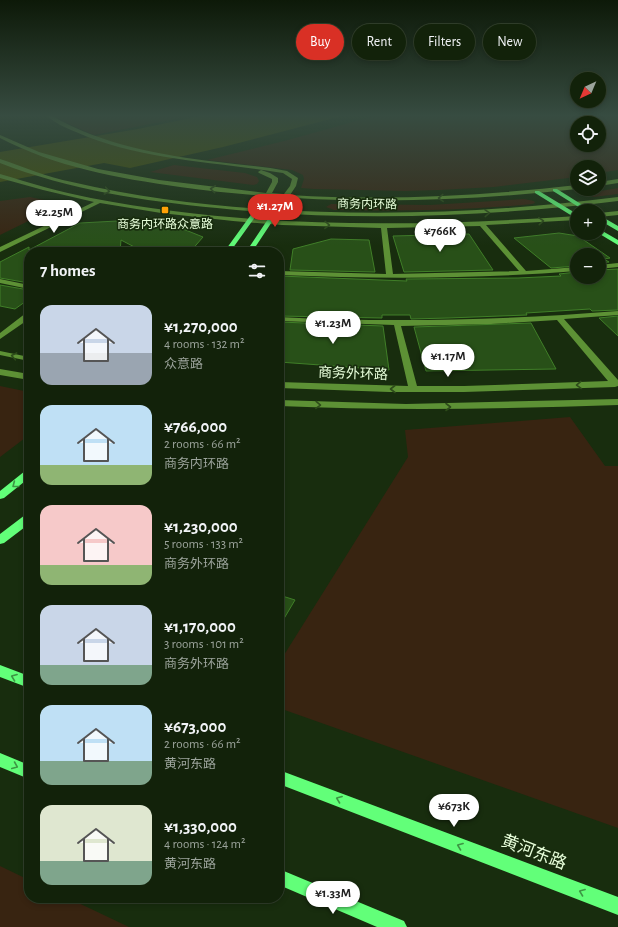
<!DOCTYPE html>
<meta charset="utf-8">
<style>
:root{--surface:#12220a;--page:#1f2f18;--text:#f1f3f6;--muted:#9ca49c;--line:#313f2b;--accent:#d93025}
body{margin:0;font-family:"Alegreya Sans","Noto Sans SC",sans-serif;background:var(--page);color:var(--text);height:100vh;display:flex;flex-direction:column;font-size:15px;white-space:nowrap}
*{box-sizing:border-box;margin:0}
p{font-size:13px;color:var(--muted)}
.icon{flex:none;width:22px;height:22px;fill:none;stroke:currentColor;stroke-width:2;stroke-linecap:round;stroke-linejoin:round}
.map{position:relative;flex:1;overflow:hidden}
.side{position:absolute;left:24px;top:247px;width:260px;height:656px;display:flex;flex-direction:column;background:var(--surface);border-radius:16px;box-shadow:0 2px 6px #0003,0 0 0 1px var(--line)}
.side>*{flex:none}
.top-card{position:absolute;left:296px;top:24px;width:262px;height:36px;display:flex;gap:8px}
.needle{width:26px;rotate:224deg}
.fabs{position:absolute;left:570px;top:72px;display:grid;gap:8px}
.fabs a{display:grid;place-items:center;width:36px;height:36px;border-radius:50%;background:var(--surface);box-shadow:0 2px 6px #0003,0 0 0 1px var(--line);font-size:20px}
.price{position:absolute;translate:-50% -34px;padding:0 9px;border-radius:14px;background:#fff;color:#222;font-size:13px;line-height:26px;filter:drop-shadow(0 1px 2px #0008)}
.price::after{content:'';position:absolute;left:50%;top:24px;width:12px;height:9px;margin-left:-6px;background:inherit;clip-path:polygon(0 0,100% 0,50% 100%)}
.price.active{background:var(--accent);color:#fff}
ul{padding:0;list-style:none}
li{display:flex;align-items:center;gap:12px;height:100px;padding:0 16px}
li span{display:grid;place-items:center;flex:none;width:112px;height:80px;border-radius:12px;color:#555}
li>.icon{margin-inline-start:auto}
span .icon{width:48px;height:48px;fill:#fffc;stroke-width:1}
li b{font-size:17px}
h2{display:flex;justify-content:space-between;align-items:center;height:48px;padding:0 16px;font-size:17px}
.chip{padding:0 14px;border-radius:18px;background:var(--surface);box-shadow:0 2px 6px #0003,0 0 0 1px var(--line);font-size:14px;line-height:36px}
.chip.active{background:var(--accent);color:#fff}
.map>svg:first-child{display:block}
.green{fill:#382411;fill-rule:evenodd}
.water{fill:#445005}
.building{fill:#285018;stroke:#407f28}
.lines{fill:none;stroke-linecap:round;stroke-linejoin:round}
.minor{fill:#5d9135;fill-rule:evenodd}
.major{fill:#62ff79;fill-rule:evenodd}
.oneway{stroke:#2d4b1a}
.oneway2{stroke:#3d9644}
.poi-dot{fill:#ffa107;stroke:#182d0e;stroke-width:1.5}
.labels{text-anchor:middle;dominant-baseline:central;stroke-width:3.5;stroke-linejoin:round;paint-order:stroke}
.far-street-label{font-size:12px;fill:#e8ffdb;stroke:#182d0e}
.far-poi-label{font-size:12px;fill:#e8ffdb;stroke:#182d0e}
.street-label{font-size:14px;fill:#e8ffdb;stroke:#182d0e}
.near-street-label{font-size:17px;fill:#e8ffdb;stroke:#182d0e}
</style>
<div class="map">
<svg width="618" height="927" viewBox="0 0 618 927">
<rect width="100%" height="100%" fill="#182d0e"/>
<path class="green" d="M 55,116 L 191,116 L 94,135 L 71,125 Z
M 374,116 L 618,116 L 618,170 L 599,173 L 599,167 L 577,167 L 577,177 L 494,187 L 439,190 L 404,191 L 314,189 L 301,188 L 304,179 L 303,175 L 292,170 L 207,160 L 288,140 ZM 577,123 L 599,123 L 599,145 L 577,145 Z
M 174,165 L 245,173 L 257,177 L 259,181 L 257,184 L 253,185 L 150,172 Z
M 618,188 L 618,194 L 594,197 L 583,194 Z
M 30,197 L 63,204 L 0,235 L 0,201 Z
M 524,199 L 534,201 L 535,203 L 532,204 C 466,211 400,211 334,210 L 326,207 L 331,204 L 430,205 Z
M 0,386 L 29,392 L 29,435 L 0,457 Z
M 570,417 L 605,466 L 618,466 L 618,828 L 279,708 L 279,663 L 408,457 L 405,430 Z
M 0,866 L 29,880 L 29,898 L 68,898 L 129,927 L 0,927 Z"/>
<path class="water" d="M 200,116 L 342,116 L 223,147 L 130,168 L 104,163 L 0,182 L 0,152 L 138,129 Z"/>
<path class="building" d="M 117,221 L 178,227 L 203,237 L 190,252 L 144,252 L 121,240 L 120,252 L 29,252 L 29,283 L 0,278 L 0,262 L 29,247 L 29,250 L 80,223 Z
M 559,233 L 578,236 L 610,258 L 604,259 L 609,262 L 599,263 L 599,255 L 577,255 L 577,266 L 551,268 L 514,238 Z
M 469,234 L 493,270 L 404,272 L 393,236 Z
M 331,239 L 369,240 L 375,272 L 290,270 L 293,249 Z
M 618,269 L 618,310 L 592,311 L 590,309 L 526,313 L 527,315 L 448,318 L 411,319 L 410,315 L 382,315 L 382,318 L 279,316 L 279,276 L 407,281 L 406,279 L 518,278 L 561,276 L 559,274 L 577,272 L 577,277 L 599,277 L 599,270 Z
M 0,285 L 29,290 L 29,299 L 15,309 L 0,306 Z
M 618,316 L 618,336 L 599,318 Z
M 279,322 L 383,326 L 389,370 L 279,362 Z
M 531,323 L 556,369 L 426,371 L 414,327 Z
M 279,595 L 295,600 L 279,627 Z"/>
<g class="lines">
<path class="minor" d="M 47,116 L 52,116 C 103,145 160,155 218,162 C 241,165 264,166 287,171 L 298,178 L 296,186 L 290,195 C 386,201 481,196 577,185 L 577,189 C 444,204 312,205 180,187 C 117,178 56,167 0,138 L 0,135 L 39,152 L 98,169 L 159,180 L 266,193 L 272,182 L 272,179 L 259,173 L 258,172 L 261,170 L 270,173 L 278,178 L 278,182 L 272,193 L 284,194 L 290,186 L 292,179 L 283,173 L 276,172 C 209,161 139,160 76,132 C 66,128 55,123 47,116 Z
M 0,159 C 24,167 47,177 72,182 C 135,197 200,205 264,209 C 383,217 500,212 618,197 L 618,201 C 485,217 351,222 217,208 C 143,201 70,190 0,163 Z
M 0,174 C 30,183 60,192 91,198 C 251,229 415,227 577,216 L 577,220 L 486,225 L 526,271 L 577,267 L 577,271 C 478,279 379,279 279,275 L 279,271 L 386,274 L 381,228 L 282,225 L 233,221 L 161,213 L 100,203 L 0,252 L 0,247 L 94,202 L 43,190 L 0,178 ZM 480,226 L 519,271 L 393,274 L 387,228 Z
M 618,179 L 618,183 L 599,186 L 599,182 Z
M 618,211 L 618,215 L 599,217 L 599,213 Z
M 618,263 L 618,267 L 599,269 L 599,265 Z
M 0,279 L 29,285 L 29,289 L 0,283 Z
M 618,311 L 618,315 L 564,319 L 618,380 L 618,386 L 615,387 L 464,392 L 389,392 L 279,388 L 279,382 L 408,386 L 394,325 L 279,321 L 279,317 C 392,323 505,320 618,311 ZM 557,320 L 608,381 L 464,386 L 417,386 L 401,326 L 491,324 Z
M 26,313 L 29,313 L 29,319 L 0,339 L 0,333 Z
M 0,351 L 29,357 L 29,361 L 0,355 Z
M 0,369 L 29,374 L 29,380 L 0,375 Z
M 618,399 L 618,405 C 505,409 392,411 279,406 L 279,400 L 406,404 Z"/>
<path class="major" d="M 553,189 L 557,189 L 592,211 L 585,211 L 553,191 Z
M 535,191 L 539,191 L 577,214 L 577,219 L 535,193 Z
M 266,194 L 271,195 L 230,252 L 224,252 Z
M 286,194 L 289,196 L 252,252 L 246,252 L 284,195 Z
M 599,215 L 618,226 L 618,231 L 599,220 Z
M 599,229 L 618,240 L 618,245 L 598,233 Z
M 29,470 L 29,478 L 4,498 L 0,499 L 0,491 L 25,471 Z
M 29,514 L 29,524 L 4,543 L 0,544 L 0,534 L 25,515 Z
M 0,665 L 29,676 L 29,688 L 0,677 Z
M 0,753 L 29,765 L 29,779 L 0,767 Z
M 279,770 L 618,897 L 618,915 L 279,784 Z
M 279,869 L 404,921 L 407,927 L 377,927 L 279,885 Z"/>
</g>
<defs><path id="oneway-chevron" d="M-2-3.5L2.5 0L-2 3.5" fill="none" stroke-width="1.6" stroke-linecap="round" stroke-linejoin="round"/></defs>
<g class="oneway">
<use href="#oneway-chevron" transform="translate(213 189) rotate(-174)"/>
<use href="#oneway-chevron" transform="translate(107 191) rotate(11)"/>
<use href="#oneway-chevron" transform="translate(441 198) rotate(178)"/>
<use href="#oneway-chevron" transform="translate(487 213) rotate(-3)"/>
<use href="#oneway-chevron" transform="translate(541 221) rotate(-4)"/>
<use href="#oneway-chevron" transform="translate(327 225) rotate(2)"/>
<use href="#oneway-chevron" transform="translate(14 356) rotate(-169)"/>
<use href="#oneway-chevron" transform="translate(579 385) rotate(178)"/>
<use href="#oneway-chevron" transform="translate(393 389) rotate(-180)"/>
<use href="#oneway-chevron" transform="translate(318 405) rotate(2)"/>
<use href="#oneway-chevron" transform="translate(448 407)"/>
</g>
<g class="oneway2">
<use href="#oneway-chevron" transform="translate(15 485) rotate(142)"/>
<use href="#oneway-chevron" transform="translate(14 677) rotate(-159)"/>
<use href="#oneway-chevron" transform="translate(15 766) rotate(23)"/>
<use href="#oneway-chevron" transform="translate(339 799) rotate(-159)"/>
<use href="#oneway-chevron" transform="translate(460 846) rotate(-159)"/>
<use href="#oneway-chevron" transform="translate(582 892) rotate(-159)"/>
</g>
<linearGradient id="sky" x2="0" y2="1"><stop stop-color="#0d1908"/><stop offset="0.47" stop-color="#374c41"/><stop offset="1" stop-color="#374c41" stop-opacity="0"/></linearGradient>
<rect width="618" height="246" fill="url(#sky)"/>
<rect class="poi-dot" x="161" y="206" width="8" height="8" rx="2"/>
<g class="labels">
<g class="far-street-label">
<text transform="translate(367 204) rotate(1)">商务内环路</text>
</g>
<g class="far-poi-label">
<text x="165" y="224">商务内环路众意路</text>
</g>
<g class="street-label">
<text transform="translate(353 374) rotate(2)">商务外环路</text>
</g>
<g class="near-street-label">
<text transform="translate(534 852) rotate(21)">黄河东路</text>
</g>
</g>
</svg>
<div class="fabs">
<a><svg class="needle" viewBox="-14 -14 28 28"><path d="M0-13l5 13h-10z" fill="#e53935"/><path d="M0 13l5-13h-10z" fill="#9ca49c"/></svg></a>
<a><svg class="icon" aria-label="locate" viewBox="0 0 24 24"><circle cx="12" cy="12" r="6"/><path d="M12 2v4M12 18v4M2 12h4M18 12h4"/></svg></a>
<a><svg class="icon" aria-label="layers" viewBox="0 0 24 24"><path d="M12 4l9 5-9 5-9-5zM3 14l9 5 9-5"/></svg></a>
<a>+</a>
<a>−</a>
</div>
<b class="price active" style="left:275px;top:228px">¥1.27M</b>
<b class="price" style="left:54px;top:234px">¥2.25M</b>
<b class="price" style="left:440px;top:253px">¥766K</b>
<b class="price" style="left:333px;top:345px">¥1.23M</b>
<b class="price" style="left:448px;top:378px">¥1.17M</b>
<b class="price" style="left:454px;top:828px">¥673K</b>
<b class="price" style="left:333px;top:915px">¥1.33M</b>
<div class="top-card">
<a class="chip active">Buy</a>
<a class="chip">Rent</a>
<a class="chip">Filters</a>
<a class="chip">New</a>
</div>
<section class="side">
<h2>7 homes<svg class="icon" aria-label="filters" viewBox="0 0 24 24"><path d="M4 7h16M4 17h16"/><circle cx="9" cy="7" r="2"/><circle cx="15" cy="17" r="2"/></svg></h2>
<ul>
<li><span style="background:linear-gradient(#c9d6e8 60%,#9aa5b1 0)"><svg class="icon" aria-label="home" viewBox="0 0 24 24"><path d="M3 11l9-7 9 7M6 9v11h12V9"/></svg></span><div><b>¥1,270,000</b><p>4 rooms · 132 m²</p><p>众意路</p></div></li>
<li><span style="background:linear-gradient(#bfe0f5 75%,#8fb573 0)"><svg class="icon" aria-label="home" viewBox="0 0 24 24"><path d="M3 11l9-7 9 7M6 9v11h12V9"/></svg></span><div><b>¥766,000</b><p>2 rooms · 66 m²</p><p>商务内环路</p></div></li>
<li><span style="background:linear-gradient(#f6c9c9 75%,#8fb573 0)"><svg class="icon" aria-label="home" viewBox="0 0 24 24"><path d="M3 11l9-7 9 7M6 9v11h12V9"/></svg></span><div><b>¥1,230,000</b><p>5 rooms · 133 m²</p><p>商务外环路</p></div></li>
<li><span style="background:linear-gradient(#c9d6e8 75%,#7fa58c 0)"><svg class="icon" aria-label="home" viewBox="0 0 24 24"><path d="M3 11l9-7 9 7M6 9v11h12V9"/></svg></span><div><b>¥1,170,000</b><p>3 rooms · 101 m²</p><p>商务外环路</p></div></li>
<li><span style="background:linear-gradient(#bfe0f5 70%,#7fa58c 0)"><svg class="icon" aria-label="home" viewBox="0 0 24 24"><path d="M3 11l9-7 9 7M6 9v11h12V9"/></svg></span><div><b>¥673,000</b><p>2 rooms · 66 m²</p><p>黄河东路</p></div></li>
<li><span style="background:linear-gradient(#dfe7d0 70%,#7fa58c 0)"><svg class="icon" aria-label="home" viewBox="0 0 24 24"><path d="M3 11l9-7 9 7M6 9v11h12V9"/></svg></span><div><b>¥1,330,000</b><p>4 rooms · 124 m²</p><p>黄河东路</p></div></li>
</ul>
</section>
</div>
